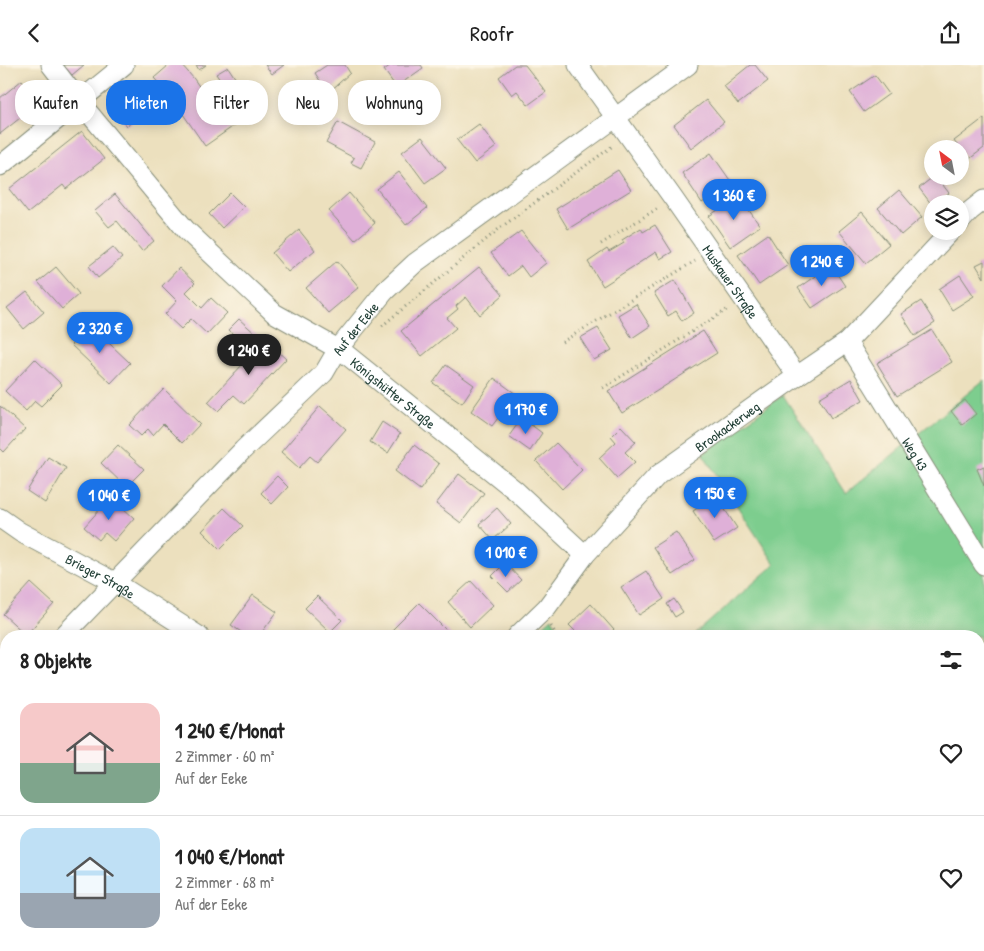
<!DOCTYPE html>
<html lang="de">
<meta charset="utf-8">
<style>
:root{--surface:#fff;--page:#f2f2f2;--text:#222;--muted:#767676;--line:#e0e0e0;--accent:#1a73e8}
body{margin:0;font-family:"Patrick Hand",sans-serif;background:var(--page);color:var(--text);height:100vh;display:flex;flex-direction:column;font-size:19px;white-space:nowrap}
*{box-sizing:border-box;margin:0}
p{font-size:16px;color:var(--muted)}
.icon{flex:none;width:28px;height:28px;fill:none;stroke:currentColor;stroke-width:2;stroke-linecap:round;stroke-linejoin:round}
.map{position:relative;flex:1;overflow:hidden}
.drawer{position:absolute;left:0px;top:565px;width:985px;height:321px;display:flex;flex-direction:column;background:var(--surface);border-radius:20px 20px 0 0;box-shadow:0 2px 12px #0003}
.drawer>*{flex:none}
.hud{position:absolute;left:15px;top:15px;width:500px;height:45px;display:flex;gap:10px}
.needle{width:32px;rotate:328deg}
.tools{position:absolute;left:924px;top:75px;display:grid;gap:10px}
.tools a{display:grid;place-items:center;width:45px;height:45px;border-radius:50%;background:var(--surface);box-shadow:0 2px 12px #0003;font-size:25px}
.price{position:absolute;translate:-50% -42px;padding:0 11px;border-radius:18px;background:var(--accent);color:#fff;font-size:16px;line-height:32px;filter:drop-shadow(0 1px 2px #0008)}
.price::after{content:'';position:absolute;left:50%;top:30px;width:15px;height:11px;margin-left:-8px;background:inherit;clip-path:polygon(0 0,100% 0,50% 100%)}
.price.on{background:#222;color:#fff}
ul{padding:0;list-style:none}
li{display:flex;align-items:center;gap:15px;height:125px;padding:0 20px}
li+li{border-top:1px solid var(--line)}
li span{display:grid;place-items:center;flex:none;width:140px;height:100px;border-radius:15px;color:#555}
li>.icon{margin-inline-start:auto}
span .icon{width:60px;height:60px;fill:#fffc;stroke-width:1}
li b{font-size:21px}
h2{display:flex;justify-content:space-between;align-items:center;height:60px;padding:0 20px;font-size:21px}
.pill{padding:0 18px;border-radius:20px;background:var(--surface);box-shadow:0 2px 12px #0003;font-size:18px;line-height:45px}
.pill.on{background:var(--accent);color:#fff}
header{display:flex;justify-content:space-between;align-items:center;height:65px;padding:0 20px;background:var(--surface);font-size:22px;font-weight:600}
.map>svg:first-child{display:block}
.green{fill:#7dcd8e;stroke:#4e8561}
.forest{fill:#66b079;stroke:#427656}
.lines{fill:none;stroke-linecap:round;stroke-linejoin:round}
.stream{stroke:#59c2d5;stroke-width:5.5}
.building{fill:#dfb0d8}
.minor-casing{stroke:#868e79;stroke-width:21}
.path{stroke:#868e79;stroke-width:3;stroke-dasharray:1 4;stroke-linecap:butt}
.minor{stroke:#fff;stroke-width:19}
.labels{text-anchor:middle;dominant-baseline:central;stroke-width:4;stroke-linejoin:round;paint-order:stroke}
.street-label{font-size:14px;fill:#1f3d34;stroke:#fcf5e5}
</style>
<header><svg class="icon" aria-label="back" viewBox="0 0 24 24"><path d="M15 5l-7 7 7 7"/></svg>Roofr<svg class="icon" aria-label="share" viewBox="0 0 24 24"><path d="M12 15V3M7 8l5-5 5 5M5 13v7h14v-7"/></svg></header>
<div class="map">
<svg width="984" height="886" viewBox="0 0 984 886">
<rect width="100%" height="100%" fill="#fcf5e5"/>
<filter id="ink" filterUnits="userSpaceOnUse"><feTurbulence type="fractalNoise" baseFrequency=".02" numOctaves="2"/><feDisplacementMap in="SourceGraphic" scale="10" xChannelSelector="R" yChannelSelector="G"/><feConvolveMatrix kernelMatrix="1 2 1 2 8 2 1 2 1" color-interpolation-filters="sRGB"/></filter>
<filter id="wash" filterUnits="userSpaceOnUse"><feTurbulence type="fractalNoise" baseFrequency=".0096" numOctaves="4" result="noise"/><feDisplacementMap in="SourceGraphic" scale="20" xChannelSelector="R" yChannelSelector="G"/><feGaussianBlur stdDeviation="1.12" result="paint"/><feColorMatrix in="noise" values="0 0 0 0 0 0 0 0 0 0 0 0 0 0 0 0 0 1.4 0 .05"/><feComposite in="paint" operator="in"/></filter>
<g filter="url(#wash)">
<rect width="100%" height="100%" fill="#ece0be"/>
<path class="green" d="M 984,315 L 984,886 L 203,886 L 199,880 L 979,880 L 979,571 L 693,571 L 775,499 L 703,389 L 783,330 L 846,428 Z
M 552,553 L 564,571 L 531,571 Z"/>
<path class="forest" d="M 0,791 L 6,792 L 6,874 L 0,865 Z
M 10,880 L 199,880 L 203,886 L 14,886 Z"/>
<g class="lines">
<path class="stream" d="M 979,814 L 984,813
M 407,886 L 435,880"/>
</g>
<g id="blocks">
<path class="building" d="M 63,0 L 84,0 L 72,10 Z
M 169,0 L 182,0 L 194,14 L 214,43 L 223,36 L 238,58 L 205,81 L 172,33 L 154,13 Z
M 196,0 L 206,0 L 199,5 Z
M 265,0 L 284,0 L 272,9 Z
M 327,0 L 345,0 L 350,8 L 328,28 L 315,8 Z
M 391,0 L 421,0 L 423,3 L 396,22 L 384,5 Z
M 515,0 L 525,0 L 546,27 L 528,40 L 517,26 L 512,30 L 499,12 Z
M 750,0 L 755,0 L 768,16 L 738,39 L 724,21 Z
M 228,2 L 257,46 L 246,53 L 216,9 Z
M 875,10 L 889,29 L 864,47 L 850,27 Z
M 22,15 L 40,37 L 0,69 L 0,33 Z
M 134,22 L 150,42 L 127,61 L 111,40 Z
M 706,35 L 724,57 L 691,83 L 674,60 Z
M 984,53 L 984,83 L 968,95 L 954,76 Z
M 338,57 L 375,77 L 361,103 L 351,98 L 354,93 L 326,78 Z
M 479,59 L 496,82 L 475,98 L 457,75 Z
M 82,66 L 104,94 L 66,124 L 63,120 L 28,148 L 9,124 Z
M 422,72 L 446,103 L 425,118 L 402,87 Z
M 711,88 L 732,118 L 702,138 L 682,108 Z
M 618,105 L 631,125 L 568,164 L 556,144 Z
M 399,107 L 427,143 L 406,160 L 377,124 Z
M 934,111 L 936,111 L 949,128 L 935,139 L 932,139 L 932,140 L 919,123 Z
M 899,125 L 922,152 L 901,170 L 878,143 Z
M 230,128 L 244,142 L 222,163 L 209,149 Z
M 349,128 L 375,158 L 355,175 L 329,146 Z
M 115,129 L 154,176 L 142,186 L 117,156 L 109,162 L 95,146 Z
M 739,131 L 760,161 L 730,182 L 709,151 Z
M 862,147 L 889,179 L 866,198 L 839,166 Z
M 655,160 L 672,187 L 660,194 L 656,187 L 603,221 L 588,197 L 607,184 L 609,187 L 624,178 L 622,175 L 641,163 L 643,167 Z
M 299,165 L 315,185 L 288,207 L 272,188 Z
M 521,166 L 546,198 L 529,212 L 521,201 L 508,211 L 491,188 Z
M 768,169 L 788,200 L 759,220 L 738,190 Z
M 113,182 L 122,193 L 98,213 L 89,201 Z
M 337,196 L 359,222 L 328,248 L 306,223 Z
M 984,196 L 984,213 L 976,200 Z
M 831,200 L 845,221 L 812,243 L 798,223 Z
M 56,202 L 79,229 L 62,244 L 38,217 Z
M 479,202 L 503,230 L 480,250 L 466,232 L 456,241 L 458,244 L 447,253 L 456,263 L 422,291 L 401,266 Z
M 179,203 L 195,218 L 186,227 L 202,243 L 211,233 L 227,248 L 207,269 L 191,254 L 181,264 L 165,249 L 177,236 L 162,221 Z
M 960,210 L 974,231 L 952,245 L 939,224 Z
M 675,215 L 694,248 L 682,256 L 676,246 L 668,251 L 654,228 Z
M 27,227 L 44,247 L 24,264 L 7,243 Z
M 921,236 L 935,258 L 915,271 L 901,249 Z
M 636,239 L 650,261 L 632,273 L 618,250 Z
M 239,254 L 257,270 L 246,282 L 228,265 Z
M 90,260 L 130,298 L 111,318 L 71,280 Z
M 598,263 L 612,285 L 594,295 L 580,273 Z
M 932,265 L 952,297 L 897,331 L 877,298 Z
M 703,266 L 717,288 L 622,348 L 608,326 Z
M 265,275 L 286,294 L 244,339 L 234,330 L 218,346 L 208,337 Z
M 35,294 L 62,320 L 41,341 L 35,336 L 26,346 L 5,326 Z
M 446,300 L 474,320 L 462,338 L 433,318 Z
M 494,313 L 516,329 L 492,361 L 471,346 Z
M 851,314 L 863,335 L 831,353 L 819,333 Z
M 164,324 L 200,359 L 182,378 L 163,359 L 153,370 L 148,364 L 141,371 L 129,360 Z
M 965,335 L 976,349 L 962,360 L 951,346 Z
M 0,341 L 25,364 L 4,387 L 0,383 Z
M 320,341 L 346,364 L 317,397 L 310,391 L 299,403 L 281,387 Z
M 522,353 L 542,368 L 530,386 L 509,371 Z
M 382,357 L 400,369 L 388,388 L 370,377 Z
M 621,361 L 636,377 L 625,387 L 635,397 L 617,413 L 599,393 L 616,377 L 611,371 Z
M 556,378 L 582,405 L 562,424 L 536,396 Z
M 118,380 L 144,404 L 126,422 L 101,398 Z
M 414,380 L 439,399 L 420,425 L 395,406 Z
M 48,392 L 66,403 L 45,438 L 27,426 Z
M 984,401 L 984,421 L 977,404 Z
M 459,409 L 484,428 L 461,458 L 436,439 Z
M 277,411 L 288,422 L 272,439 L 261,428 Z
M 716,431 L 737,463 L 714,478 L 693,446 Z
M 111,432 L 134,453 L 114,476 L 105,468 L 99,475 L 84,462 Z
M 224,443 L 243,461 L 220,484 L 202,466 Z
M 497,443 L 511,459 L 493,475 L 479,459 Z
M 676,467 L 695,495 L 672,510 L 653,482 Z
M 505,498 L 521,515 L 508,527 L 492,511 Z
M 646,506 L 664,534 L 639,550 L 621,522 Z
M 471,516 L 493,540 L 470,562 L 448,537 Z
M 31,518 L 54,539 L 26,570 L 3,549 Z
M 253,530 L 277,547 L 259,571 L 247,571 L 231,560 Z
M 317,531 L 342,555 L 330,567 L 305,543 Z
M 674,534 L 683,547 L 675,552 L 667,539 Z
M 419,538 L 452,571 L 398,571 L 392,565 Z
M 591,539 L 614,565 L 607,571 L 580,571 L 569,560 Z
M 6,664 L 6,699 L 0,694 L 0,671 Z
M 3,729 L 6,730 L 6,754 L 0,753 Z"/>
</g>
</g>
<g filter="url(#ink)">
<use href="#blocks" fill-opacity="0" stroke="#868e79" stroke-width="1"/>
<g class="lines">
<g class="minor-casing">
<g id="minor">
<path id="s1" d="M 51,0 L 79,36 L 186,165 L 274,248 L 338,284 L 347,290 L 516,426 L 585,490"/>
<path id="s2" d="M 578,0 L 673,133 L 797,311"/>
<path d="M 0,101 L 124,0"/>
<path d="M 960,157 L 970,146 L 984,135"/>
<path id="s3" d="M 847,277 L 984,500"/>
<path id="s4" d="M 0,453 L 20,467 L 116,518 L 199,571"/>
<path id="s5" d="M 63,571 L 243,385 L 324,308 L 338,284 L 385,226 L 415,198 L 688,0"/>
<path id="s6" d="M 517,571 L 547,542 L 585,490 L 658,410 L 797,311 L 847,277 L 951,166"/>
<path d="M 0,635 L 6,629"/>
<path d="M 0,782 L 6,783"/>
<path d="M 0,882 L 3,886"/>
</g>
</g>
<path class="path" d="M 601,179 L 658,143
M 382,261 L 500,163 L 614,80
M 562,277 L 695,196
M 603,323 L 728,244
M 551,561 L 557,571"/>
<use href="#minor" class="minor"/>
</g>
</g>
<g class="labels">
<g class="street-label">
<text stroke="none"><textPath href="#s2" startOffset="265">Muskauer Straße</textPath></text>
<text stroke="none"><textPath href="#s5" startOffset="425">Auf der Eeke</textPath></text>
<text stroke="none"><textPath href="#s1" startOffset="478">Königshütter Straße</textPath></text>
<text stroke="none"><textPath href="#s6" startOffset="299">Brookackerweg</textPath></text>
<text stroke="none"><textPath href="#s3" startOffset="131">Weg 43</textPath></text>
<text stroke="none"><textPath href="#s4" startOffset="116">Brieger Straße</textPath></text>
</g>
</g>
</svg>
<div class="tools">
<a><svg class="needle" viewBox="-14 -14 28 28"><path d="M0-13l5 13h-10z" fill="#e53935"/><path d="M0 13l5-13h-10z" fill="#767676"/></svg></a>
<a><svg class="icon" aria-label="layers" viewBox="0 0 24 24"><path d="M12 4l9 5-9 5-9-5zM3 14l9 5 9-5"/></svg></a>
</div>
<b class="price" style="left:734px;top:156px">1 360 €</b>
<b class="price" style="left:822px;top:222px">1 240 €</b>
<b class="price" style="left:100px;top:289px">2 320 €</b>
<b class="price on" style="left:249px;top:311px">1 240 €</b>
<b class="price" style="left:526px;top:370px">1 170 €</b>
<b class="price" style="left:715px;top:454px">1 150 €</b>
<b class="price" style="left:109px;top:456px">1 040 €</b>
<b class="price" style="left:506px;top:513px">1 010 €</b>
<div class="hud">
<a class="pill">Kaufen</a>
<a class="pill on">Mieten</a>
<a class="pill">Filter</a>
<a class="pill">Neu</a>
<a class="pill">Wohnung</a>
</div>
<section class="drawer">
<h2>8 Objekte<svg class="icon" aria-label="filters" viewBox="0 0 24 24"><path d="M4 7h16M4 17h16"/><circle cx="9" cy="7" r="2"/><circle cx="15" cy="17" r="2"/></svg></h2>
<ul>
<li><span style="background:linear-gradient(#f6c9c9 60%,#7fa58c 0)"><svg class="icon" aria-label="home" viewBox="0 0 24 24"><path d="M3 11l9-7 9 7M6 9v11h12V9"/></svg></span><div><b>1 240 €/Monat</b><p>2 Zimmer · 60 m²</p><p>Auf der Eeke</p></div><svg class="icon" aria-label="heart" viewBox="0 0 24 24"><path d="M12 20l-8-8c-3-5 5-10 8-4 3-6 11-1 8 4z"/></svg></li>
<li><span style="background:linear-gradient(#bfe0f5 65%,#9aa5b1 0)"><svg class="icon" aria-label="home" viewBox="0 0 24 24"><path d="M3 11l9-7 9 7M6 9v11h12V9"/></svg></span><div><b>1 040 €/Monat</b><p>2 Zimmer · 68 m²</p><p>Auf der Eeke</p></div><svg class="icon" aria-label="heart" viewBox="0 0 24 24"><path d="M12 20l-8-8c-3-5 5-10 8-4 3-6 11-1 8 4z"/></svg></li>
</ul>
</section>
</div>
